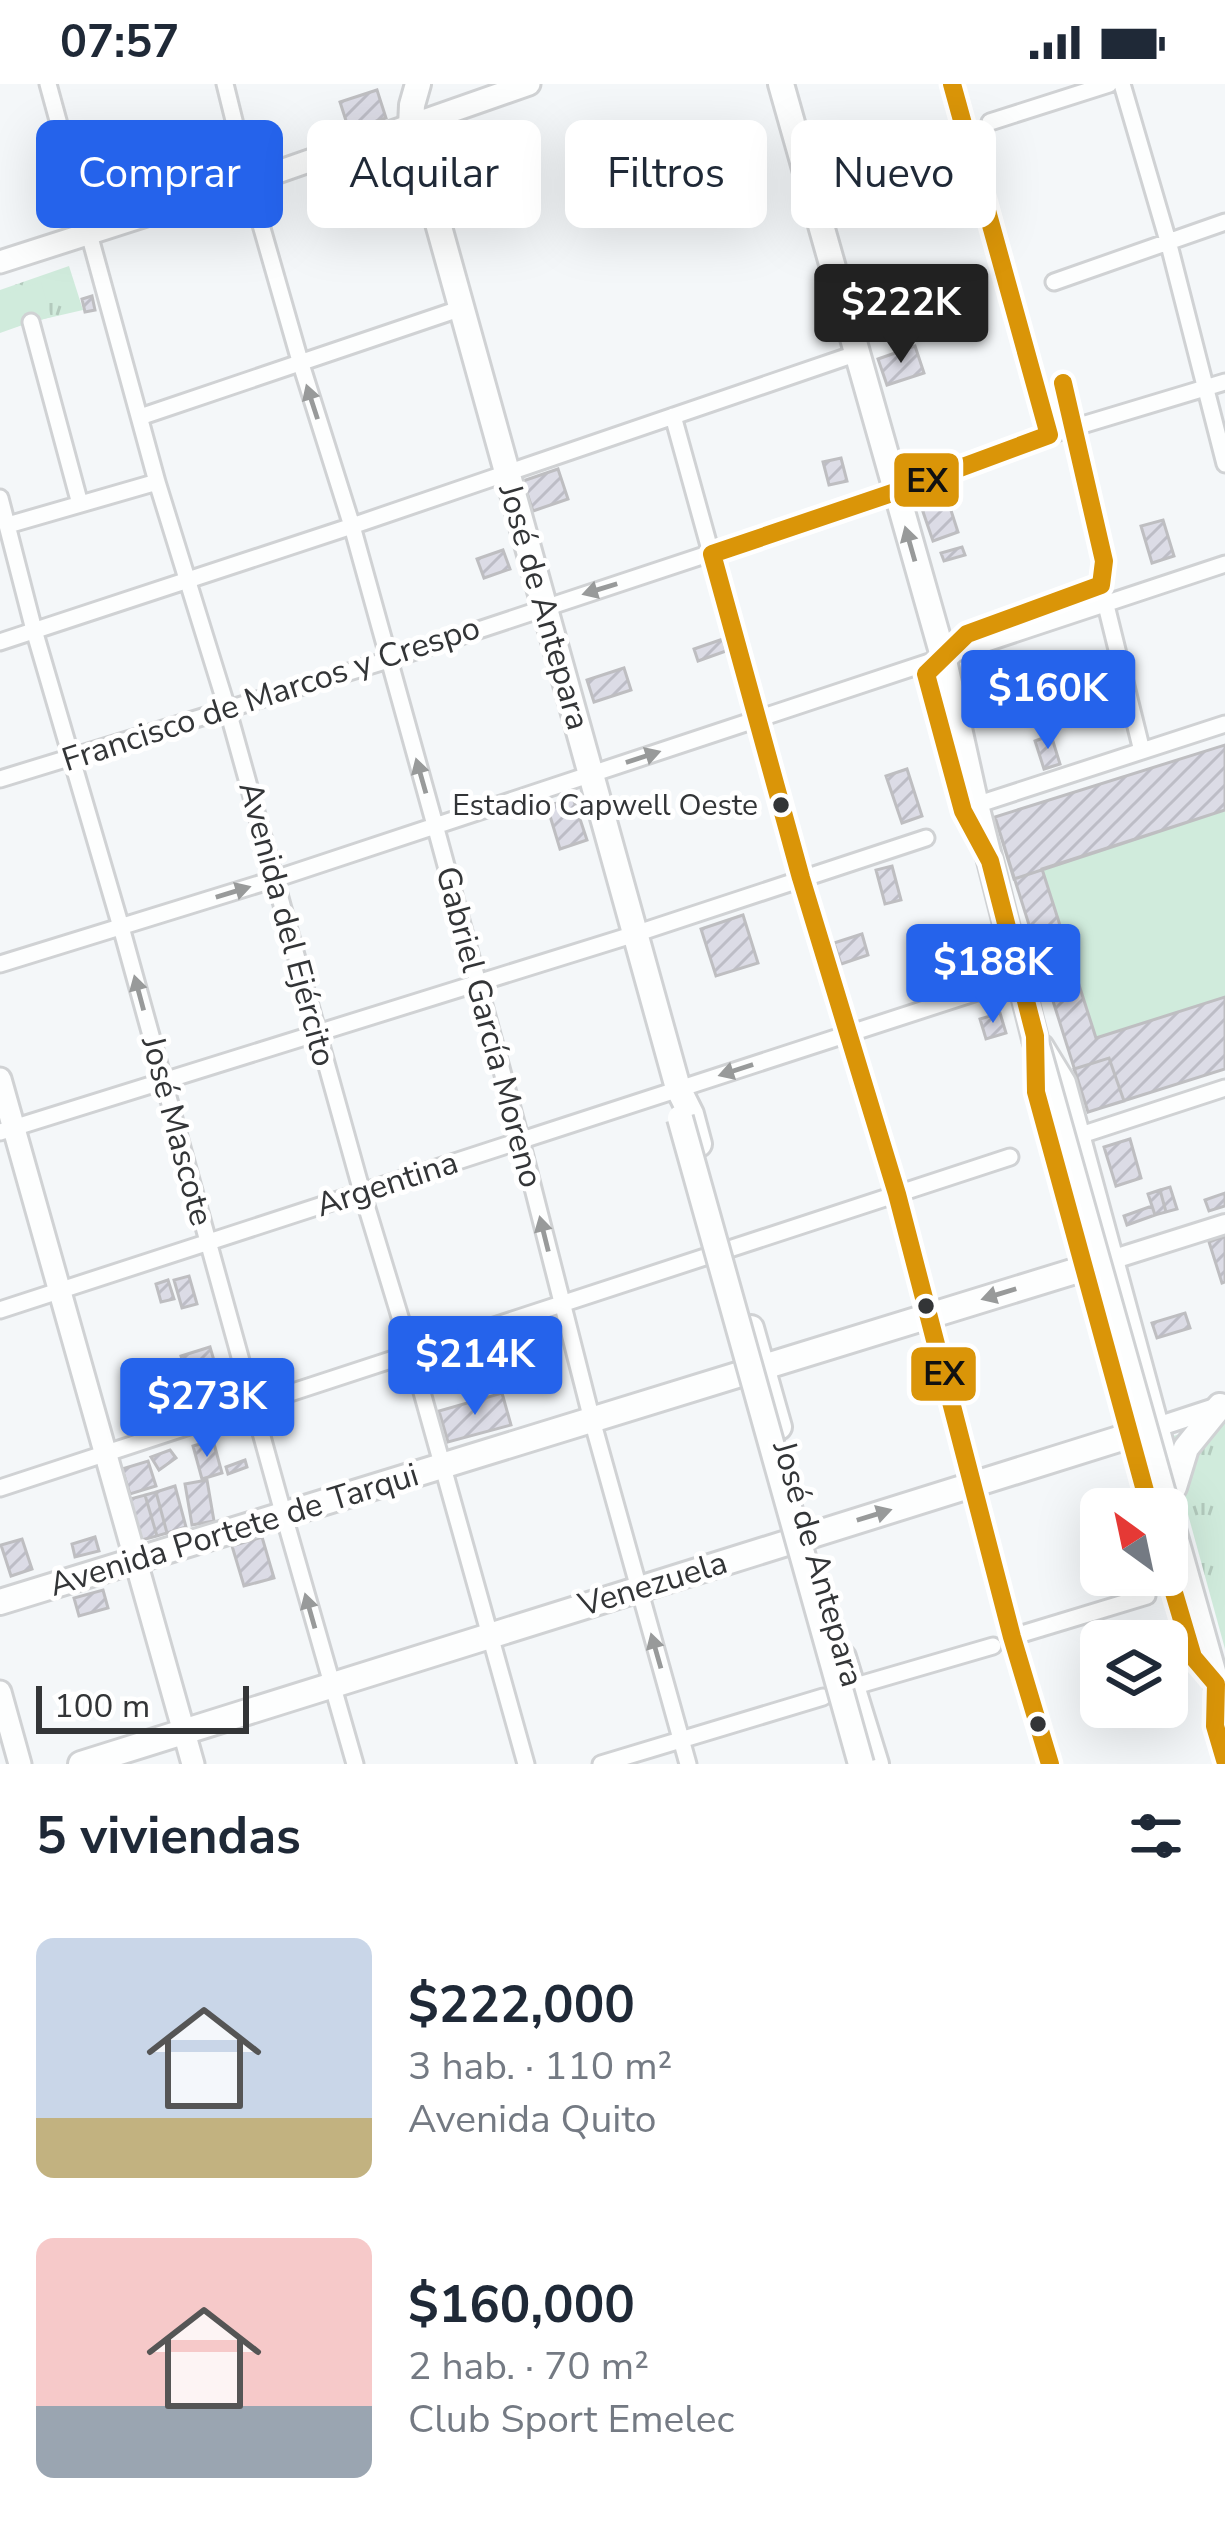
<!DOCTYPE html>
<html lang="es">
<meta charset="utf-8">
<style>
:root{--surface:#fff;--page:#f2f2f3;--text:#1f2937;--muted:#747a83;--accent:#2563eb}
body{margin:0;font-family:"Nunito Sans",sans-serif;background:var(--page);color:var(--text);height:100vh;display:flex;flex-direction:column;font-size:45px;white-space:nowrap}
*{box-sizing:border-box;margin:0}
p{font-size:39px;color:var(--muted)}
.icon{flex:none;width:66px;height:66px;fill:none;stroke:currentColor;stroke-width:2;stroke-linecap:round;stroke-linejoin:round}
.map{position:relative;height:1680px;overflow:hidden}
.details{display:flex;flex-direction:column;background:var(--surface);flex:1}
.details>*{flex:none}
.guide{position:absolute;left:36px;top:36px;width:1155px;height:108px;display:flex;gap:24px}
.needle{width:78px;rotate:327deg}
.tools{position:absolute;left:1080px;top:1404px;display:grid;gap:24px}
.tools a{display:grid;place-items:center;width:108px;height:108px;border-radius:18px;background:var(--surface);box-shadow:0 12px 48px #0002;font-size:60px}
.scale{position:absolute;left:36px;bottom:30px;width:213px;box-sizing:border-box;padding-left:12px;border:6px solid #333537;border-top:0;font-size:33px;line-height:42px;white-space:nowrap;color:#333537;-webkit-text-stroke:9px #fff;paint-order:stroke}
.price{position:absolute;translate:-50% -102px;padding:0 27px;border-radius:12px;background:var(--accent);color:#fff;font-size:39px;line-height:78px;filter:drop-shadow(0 3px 6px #0008)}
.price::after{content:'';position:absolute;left:50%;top:72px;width:36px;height:27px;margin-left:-18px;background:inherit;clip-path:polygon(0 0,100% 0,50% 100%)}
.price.active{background:#222;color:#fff}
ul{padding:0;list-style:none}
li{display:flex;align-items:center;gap:36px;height:300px;padding:0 36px}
li span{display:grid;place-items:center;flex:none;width:336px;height:240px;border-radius:18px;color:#555}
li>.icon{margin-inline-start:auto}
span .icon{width:144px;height:144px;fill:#fffc;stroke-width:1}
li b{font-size:51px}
h2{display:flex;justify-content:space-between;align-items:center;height:144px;padding:0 36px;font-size:51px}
.chip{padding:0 42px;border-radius:18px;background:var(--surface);box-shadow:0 12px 48px #0002;font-size:42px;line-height:108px}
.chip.active{background:var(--accent);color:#fff}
.status{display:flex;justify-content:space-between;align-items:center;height:84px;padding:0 60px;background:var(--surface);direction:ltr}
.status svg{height:33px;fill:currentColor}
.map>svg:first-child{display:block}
.grass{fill:url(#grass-tufts)}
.pitch{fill:#d0ebdc}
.building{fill:url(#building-hatch);stroke:#bebec1;stroke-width:3}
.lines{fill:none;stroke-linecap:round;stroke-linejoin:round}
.minor-casing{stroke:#d0d2d4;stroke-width:21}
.tertiary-casing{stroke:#d0d2d4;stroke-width:24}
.secondary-casing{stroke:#d0d2d4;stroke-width:27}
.primary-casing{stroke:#d0d2d4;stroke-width:30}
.minor{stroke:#fdfefe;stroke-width:15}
.tertiary{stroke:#fdfefe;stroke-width:18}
.secondary{stroke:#fdfefe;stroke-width:21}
.primary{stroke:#fdfefe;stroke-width:24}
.primary-bridge-casing{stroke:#d0d2d4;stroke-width:30;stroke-linecap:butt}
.primary-bridge{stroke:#fdfefe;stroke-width:24}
.bus-1-casing{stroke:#fff;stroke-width:27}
.bus-1{stroke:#da9508;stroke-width:18}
.oneway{fill:#989a9a}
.bus-dot{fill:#333537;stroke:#fff;stroke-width:4.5}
.labels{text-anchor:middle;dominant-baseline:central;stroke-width:10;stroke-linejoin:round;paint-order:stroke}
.bus-label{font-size:30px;fill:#333537;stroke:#fff;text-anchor:end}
.street-label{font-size:33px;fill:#333537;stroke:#fff}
.line-badge{stroke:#fff;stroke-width:4.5}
.pale-badge-label{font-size:33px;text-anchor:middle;font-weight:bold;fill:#111}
</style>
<div class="status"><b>07:57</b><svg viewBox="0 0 49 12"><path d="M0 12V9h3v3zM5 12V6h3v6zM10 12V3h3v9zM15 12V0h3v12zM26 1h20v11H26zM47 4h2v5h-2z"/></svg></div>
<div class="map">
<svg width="1225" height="1680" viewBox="0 0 1225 1680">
<defs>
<pattern id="grass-tufts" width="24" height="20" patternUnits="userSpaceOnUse" patternTransform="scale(3)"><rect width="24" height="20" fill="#d0ebdc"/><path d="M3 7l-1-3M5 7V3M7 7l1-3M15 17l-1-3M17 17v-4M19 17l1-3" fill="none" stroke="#b3cabd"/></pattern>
<pattern id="building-hatch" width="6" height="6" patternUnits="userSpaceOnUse" patternTransform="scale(3)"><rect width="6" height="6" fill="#dcdce6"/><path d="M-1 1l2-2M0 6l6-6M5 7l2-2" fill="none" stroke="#bdbdc6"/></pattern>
</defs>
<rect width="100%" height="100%" fill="#f4f7f9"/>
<path class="grass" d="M 69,182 L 83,226 L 31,238 L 0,249 L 0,206 Z
M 1225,1336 L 1225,1565 L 1167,1354 Z"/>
<path class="pitch" d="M 41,198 L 51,233 L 0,247 L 0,212 Z
M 1225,661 L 1225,985 L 1088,1028 L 995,733 Z"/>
<path class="building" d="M 377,6 L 386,34 L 349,46 L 340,18 Z
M 92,212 L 95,226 L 85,228 L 82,215 Z
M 915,262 L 924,289 L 887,301 L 878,275 Z
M 841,374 L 847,397 L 829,401 L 823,378 Z
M 558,385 L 568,415 L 533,427 L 523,397 Z
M 946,411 L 958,448 L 933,457 L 920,419 Z
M 1163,436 L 1174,472 L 1152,479 L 1141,442 Z
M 962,463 L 965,471 L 944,477 L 941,469 Z
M 503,466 L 510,485 L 484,494 L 477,475 Z
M 723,555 L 726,567 L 698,577 L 694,565 Z
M 624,584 L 631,606 L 594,618 L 587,596 Z
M 1051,651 L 1060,680 L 1044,685 L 1035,657 Z
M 1225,661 L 1225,726 L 1042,785 L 1096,954 L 1225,913 L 1225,985 L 1088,1028 L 995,733 Z
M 1225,661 L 1225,726 L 1014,795 L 995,733 Z
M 907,685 L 922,732 L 902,739 L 886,692 Z
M 573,714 L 587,756 L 560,765 L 547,722 Z
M 892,782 L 901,816 L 885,820 L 876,786 Z
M 743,831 L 758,879 L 716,892 L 701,845 Z
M 862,850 L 868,871 L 841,880 L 834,859 Z
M 1000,929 L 1006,949 L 986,955 L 980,935 Z
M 1109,974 L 1124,1017 L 1088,1028 L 1074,985 Z
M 1130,1055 L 1141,1094 L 1116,1102 L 1104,1063 Z
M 1170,1103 L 1177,1125 L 1166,1128 L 1160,1106 Z
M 1160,1106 L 1166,1128 L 1155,1131 L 1148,1110 Z
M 1225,1109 L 1225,1122 L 1209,1127 L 1205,1116 Z
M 1152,1122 L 1155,1131 L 1127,1141 L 1124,1132 Z
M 1225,1152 L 1225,1198 L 1222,1199 L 1209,1158 Z
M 189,1192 L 197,1220 L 182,1224 L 174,1196 Z
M 168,1196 L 174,1215 L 161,1218 L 156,1200 Z
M 1185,1229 L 1190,1244 L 1157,1254 L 1152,1239 Z
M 210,1263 L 215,1280 L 186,1288 L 181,1272 Z
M 189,1298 L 195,1322 L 187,1324 L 181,1300 Z
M 220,1300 L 224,1313 L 209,1317 L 206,1305 Z
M 502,1309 L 511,1341 L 448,1358 L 439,1327 Z
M 213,1356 L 222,1389 L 202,1395 L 193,1362 Z
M 170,1366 L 176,1374 L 159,1386 L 151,1373 Z
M 245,1376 L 247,1383 L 228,1390 L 226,1383 Z
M 148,1377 L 156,1402 L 130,1410 L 122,1385 Z
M 207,1396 L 214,1437 L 192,1441 L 185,1400 Z
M 175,1402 L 186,1443 L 167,1449 L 156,1408 Z
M 156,1408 L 167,1449 L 157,1452 L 145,1411 Z
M 145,1411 L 157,1452 L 134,1458 L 123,1417 Z
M 95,1453 L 99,1467 L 75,1473 L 72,1460 Z
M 262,1453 L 274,1494 L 244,1502 L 232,1462 Z
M 22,1455 L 32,1485 L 11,1492 L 1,1461 Z
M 103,1506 L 108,1524 L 79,1532 L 74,1514 Z"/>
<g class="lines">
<g class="minor-casing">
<path id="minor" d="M 48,0 L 157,398 L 228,627 L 362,1108 L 411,1269 L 526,1680
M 225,0 L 253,113 L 300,277 L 352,442 L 435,741 L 521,1057 L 592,1336 L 688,1680
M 1122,0 L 1168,157 L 1225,380
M 990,38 L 1109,0
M 1054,198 L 1225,138
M 31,238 L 80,420
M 673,332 L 801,794 L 897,1110 L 1012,1553 L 1050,1680
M 140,333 L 462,224
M 0,414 L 34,546 L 121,843 L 284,1432 L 355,1680
M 8,441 L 157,398
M 1101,501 L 1142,667
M 0,558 L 352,442 L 855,270
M 0,695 L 388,576 L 895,408 L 1049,351 L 1225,298
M 976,721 L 1225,640
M 0,880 L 275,795 L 1225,480
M 0,1048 L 635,850 L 926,754
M 1078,1052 L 1225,1004
M 0,1226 L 980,907
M 0,1404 L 1010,1073
M 1012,1553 L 1147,1512
M 852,1603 L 993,1562
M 601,1680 L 823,1613"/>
</g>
<g class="tertiary-casing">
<path id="tertiary" d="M 1111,1176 L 1225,1140
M 1157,1343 L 1221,1322"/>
</g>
<g class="secondary-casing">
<path id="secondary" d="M 0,178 L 249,98 L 529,0
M 0,995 L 193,1680
M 0,1608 L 20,1680"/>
</g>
<g class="primary-casing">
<path id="primary" d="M 418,0 L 412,21 L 411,42 L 678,1004 L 691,1030 L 699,1060
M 781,0 L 943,572 L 976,721 L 1035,955
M 1041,963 L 1063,999 L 1170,1394
M 751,1244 L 779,1343
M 1174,1403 L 1186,1364 L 1220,1322
M 0,1518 L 1111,1176
M 843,1573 L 876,1680
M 1216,1598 L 1225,1629
M 81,1680 L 1157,1343"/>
</g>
<use href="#minor" class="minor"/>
<use href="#tertiary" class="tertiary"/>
<use href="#secondary" class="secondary"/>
<use href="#primary" class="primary"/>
<g class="primary-bridge-casing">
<path id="primary-bridge" d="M 1035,955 L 1216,1598
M 680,1034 L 861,1680"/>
</g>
<use href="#primary-bridge" class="primary-bridge"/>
<g class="bus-1-casing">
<path id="bus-1" d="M 952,0 L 1049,351 L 895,408 L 712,470 L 801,794 L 897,1110 L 1012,1553 L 1050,1680
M 1063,299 L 1104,477 L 1101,501 L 967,550 L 926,590 L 963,727 L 990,777 L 1035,952 L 1036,1008 L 1150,1425
M 1167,1485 L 1193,1573 L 1216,1600 L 1215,1642 L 1225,1676"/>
</g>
<use href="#bus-1" class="bus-1"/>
</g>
<defs><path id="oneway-solid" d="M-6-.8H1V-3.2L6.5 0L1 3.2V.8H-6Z" transform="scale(3)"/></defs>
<g class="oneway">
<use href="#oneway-solid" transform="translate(312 318) rotate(-108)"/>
<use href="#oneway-solid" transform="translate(910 460) rotate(-106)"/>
<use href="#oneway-solid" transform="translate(600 505) rotate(163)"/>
<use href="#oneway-solid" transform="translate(643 673) rotate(-18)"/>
<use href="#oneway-solid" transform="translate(421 692) rotate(-106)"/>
<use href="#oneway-solid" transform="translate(233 808) rotate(-17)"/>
<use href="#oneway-solid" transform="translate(139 909) rotate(-105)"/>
<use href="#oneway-solid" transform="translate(736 986) rotate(162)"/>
<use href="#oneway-solid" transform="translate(544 1150) rotate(-104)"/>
<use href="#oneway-solid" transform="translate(999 1210) rotate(163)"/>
<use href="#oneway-solid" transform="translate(874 1431) rotate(-17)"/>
<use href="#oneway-solid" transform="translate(310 1527) rotate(-106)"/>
<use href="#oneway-solid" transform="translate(656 1567) rotate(-106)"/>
</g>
<g class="bus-dot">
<circle cx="781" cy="721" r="10"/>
<circle cx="926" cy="1222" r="10"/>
<circle cx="1038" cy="1640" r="10"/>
</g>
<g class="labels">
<g class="bus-label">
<text x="758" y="721">Estadio Capwell Oeste</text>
</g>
<g class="street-label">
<text transform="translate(544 523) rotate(74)">José de Antepara</text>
<text transform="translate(271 610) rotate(-18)">Francisco de Marcos y Crespo</text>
<text transform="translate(287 840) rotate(75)">Avenida del Ejército</text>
<text transform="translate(489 943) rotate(75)">Gabriel García Moreno</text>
<text transform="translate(177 1047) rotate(75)">José Mascote</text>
<text transform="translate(387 1100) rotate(-18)">Argentina</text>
<text transform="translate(234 1446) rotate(-17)">Avenida Portete de Tarqui</text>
<text transform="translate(818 1480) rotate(74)">José de Antepara</text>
<text transform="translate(653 1500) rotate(-17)">Venezuela</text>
</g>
</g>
<g class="line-badge">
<rect x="892" y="367" width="69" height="58" rx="12" fill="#da9508"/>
<rect x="909" y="1261" width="69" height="58" rx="12" fill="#da9508"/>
</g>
<g class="pale-badge-label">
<text x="927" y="408">EX</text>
<text x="944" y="1301">EX</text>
</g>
</svg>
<div class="tools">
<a><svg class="needle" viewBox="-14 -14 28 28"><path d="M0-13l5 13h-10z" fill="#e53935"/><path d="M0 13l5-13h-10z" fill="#747a83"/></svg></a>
<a><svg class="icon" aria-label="layers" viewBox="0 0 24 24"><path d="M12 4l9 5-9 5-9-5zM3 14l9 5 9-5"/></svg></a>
</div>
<div class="scale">100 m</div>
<b class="price active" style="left:901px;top:282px">$222K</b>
<b class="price" style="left:1048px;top:668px">$160K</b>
<b class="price" style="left:993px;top:942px">$188K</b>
<b class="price" style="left:475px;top:1334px">$214K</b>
<b class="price" style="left:207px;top:1376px">$273K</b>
<div class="guide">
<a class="chip active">Comprar</a>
<a class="chip">Alquilar</a>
<a class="chip">Filtros</a>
<a class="chip">Nuevo</a>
</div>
</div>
<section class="details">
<h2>5 viviendas<svg class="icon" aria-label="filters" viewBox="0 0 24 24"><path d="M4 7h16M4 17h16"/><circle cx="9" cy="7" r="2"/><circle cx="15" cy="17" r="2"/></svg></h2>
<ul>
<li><span style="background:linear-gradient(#c9d6e8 75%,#c2b280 0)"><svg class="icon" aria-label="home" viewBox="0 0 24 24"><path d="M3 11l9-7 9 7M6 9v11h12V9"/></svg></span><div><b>$222,000</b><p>3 hab. · 110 m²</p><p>Avenida Quito</p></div></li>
<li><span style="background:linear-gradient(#f6c9c9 70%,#9aa5b1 0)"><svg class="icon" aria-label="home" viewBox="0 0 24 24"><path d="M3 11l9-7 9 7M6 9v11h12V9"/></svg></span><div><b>$160,000</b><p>2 hab. · 70 m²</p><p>Club Sport Emelec</p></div></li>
</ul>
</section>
